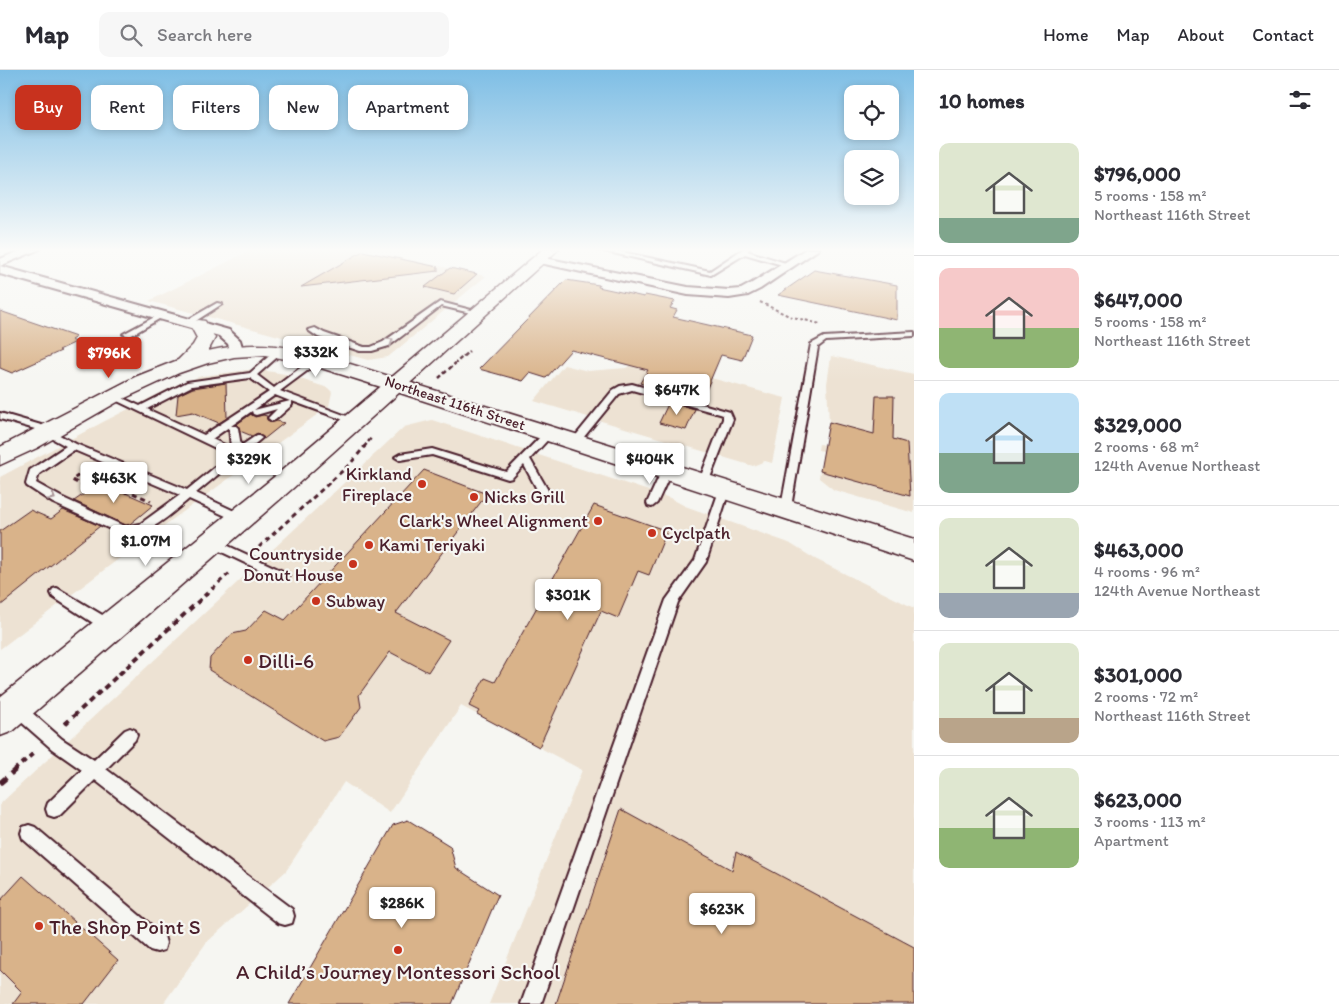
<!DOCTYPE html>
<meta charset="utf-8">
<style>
:root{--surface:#fff;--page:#f7f7f7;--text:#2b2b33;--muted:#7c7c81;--line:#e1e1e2;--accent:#c8321e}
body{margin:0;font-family:Itim,sans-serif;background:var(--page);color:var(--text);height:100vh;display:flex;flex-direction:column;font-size:19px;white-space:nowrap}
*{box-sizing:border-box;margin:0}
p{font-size:16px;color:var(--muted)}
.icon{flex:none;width:28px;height:28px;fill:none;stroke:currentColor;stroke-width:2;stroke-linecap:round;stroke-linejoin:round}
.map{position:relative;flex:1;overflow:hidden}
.details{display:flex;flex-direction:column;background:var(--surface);width:425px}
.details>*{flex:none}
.hud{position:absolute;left:15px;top:15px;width:475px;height:45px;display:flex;gap:10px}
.controls{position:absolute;left:844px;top:15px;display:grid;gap:10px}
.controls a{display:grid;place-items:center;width:55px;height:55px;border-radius:10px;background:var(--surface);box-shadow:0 2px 8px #0003;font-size:25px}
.price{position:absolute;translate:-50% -42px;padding:0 11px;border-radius:5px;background:#fff;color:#222;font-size:16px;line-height:32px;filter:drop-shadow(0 1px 2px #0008)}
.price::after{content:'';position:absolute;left:50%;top:30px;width:15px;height:11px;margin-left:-8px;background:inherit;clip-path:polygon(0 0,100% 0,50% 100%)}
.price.on{background:var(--accent);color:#fff}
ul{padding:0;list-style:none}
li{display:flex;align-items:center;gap:15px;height:125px;padding:0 25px}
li+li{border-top:1px solid var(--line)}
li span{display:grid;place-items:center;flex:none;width:140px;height:100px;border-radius:10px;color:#555}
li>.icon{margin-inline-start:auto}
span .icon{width:60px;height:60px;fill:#fffc;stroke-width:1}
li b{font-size:21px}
h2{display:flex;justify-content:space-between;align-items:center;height:60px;padding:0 25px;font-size:21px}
.pill{padding:0 18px;border-radius:10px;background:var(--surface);box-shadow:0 2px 8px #0003;font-size:18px;line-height:45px}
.pill.on{background:var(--accent);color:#fff}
header{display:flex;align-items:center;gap:30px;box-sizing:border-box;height:70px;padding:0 25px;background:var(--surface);border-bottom:1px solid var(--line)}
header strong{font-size:24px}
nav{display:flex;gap:28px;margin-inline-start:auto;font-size:18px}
.search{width:350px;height:45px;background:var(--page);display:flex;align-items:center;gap:12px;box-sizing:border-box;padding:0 18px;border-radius:10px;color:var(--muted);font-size:19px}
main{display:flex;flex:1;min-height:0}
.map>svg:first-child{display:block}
.built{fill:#ede2d3}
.building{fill:#d9b38a;stroke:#4a1f2b}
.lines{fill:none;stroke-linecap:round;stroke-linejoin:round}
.service-casing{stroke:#4a1f2b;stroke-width:4}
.minor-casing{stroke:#4a1f2b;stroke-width:4}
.tertiary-casing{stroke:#4a1f2b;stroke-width:3}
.secondary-casing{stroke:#4a1f2b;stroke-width:3}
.path-far4{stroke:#4a1f2b;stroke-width:2;stroke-dasharray:3 2.5;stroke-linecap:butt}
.path-far3{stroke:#4a1f2b;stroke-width:2.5;stroke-dasharray:4 2.5;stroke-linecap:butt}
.path-far2{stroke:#4a1f2b;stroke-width:3;stroke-dasharray:5 4;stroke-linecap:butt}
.path-far1{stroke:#4a1f2b;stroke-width:4;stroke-dasharray:6 4.5;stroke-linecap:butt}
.path{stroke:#4a1f2b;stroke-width:5;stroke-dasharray:8 5.5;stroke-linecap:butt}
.service{fill:#f6f6f2;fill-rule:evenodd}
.minor{fill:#f6f6f2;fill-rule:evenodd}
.tertiary{fill:#f6f6f2;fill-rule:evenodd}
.secondary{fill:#f6f6f2;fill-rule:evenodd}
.oneway{stroke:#a99598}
.poi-dot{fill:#c8321e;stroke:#f6f6f2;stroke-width:2}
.labels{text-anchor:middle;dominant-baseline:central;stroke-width:4.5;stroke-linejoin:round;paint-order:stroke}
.far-street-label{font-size:15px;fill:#4a1f2b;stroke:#f6f6f2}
.poi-label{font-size:18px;fill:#4a1f2b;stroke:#f6f6f2;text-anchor:start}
.near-poi-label{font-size:21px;fill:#4a1f2b;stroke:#f6f6f2;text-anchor:start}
</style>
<header>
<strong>Map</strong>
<div class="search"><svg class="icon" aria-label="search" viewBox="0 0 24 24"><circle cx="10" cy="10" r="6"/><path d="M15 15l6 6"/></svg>Search here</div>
<nav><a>Home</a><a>Map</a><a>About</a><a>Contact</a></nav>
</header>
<main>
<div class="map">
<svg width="914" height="934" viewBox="0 0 914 934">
<rect width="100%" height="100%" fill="#f6f6f2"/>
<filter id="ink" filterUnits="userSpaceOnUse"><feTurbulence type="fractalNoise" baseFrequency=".02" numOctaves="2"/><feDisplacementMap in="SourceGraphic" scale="10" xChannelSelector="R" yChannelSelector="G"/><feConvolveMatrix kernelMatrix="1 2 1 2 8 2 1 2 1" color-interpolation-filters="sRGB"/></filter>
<g filter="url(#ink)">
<path class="built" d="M 253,179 L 359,179 L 486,206 L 388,287 L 368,290 L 149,231 Z
M 831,286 L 914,304 L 914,443 L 834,420 L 819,408 L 823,381 L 818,380 L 819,374 L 826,375 L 829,352 L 827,314 Z
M 641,289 L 785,328 L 772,393 L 765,391 L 753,396 L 534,331 L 564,295 L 588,301 L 626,298 Z
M 255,299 L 285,304 L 328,318 L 332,322 L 329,336 L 129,481 L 0,579 L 0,407 L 103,352 L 178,314 L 202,306 Z
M 432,350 L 670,428 L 685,436 L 789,473 L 815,489 L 914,538 L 914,934 L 489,934 L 582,700 L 461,636 L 390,743 L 344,712 L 286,801 L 206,873 L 163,934 L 0,934 L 0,734 L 404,357 Z"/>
<path class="building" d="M 363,181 L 438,197 L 438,201 L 301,217 Z
M 450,198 L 477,204 L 454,224 L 425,217 Z
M 814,200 L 897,215 L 897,250 L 778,225 Z
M 566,210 L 599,215 L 598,217 L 644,227 L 645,225 L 675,231 L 670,238 L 677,240 L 673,247 L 752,265 L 742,290 L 721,285 L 702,330 L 699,329 L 699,331 L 640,313 L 648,300 L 571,280 L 546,308 L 530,303 L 523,311 L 479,299 Z
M 0,241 L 76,267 L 71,270 L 76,272 L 59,280 L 61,281 L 12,303 L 0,298 Z
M 226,313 L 227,348 L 219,353 L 193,342 L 176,345 L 178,325 L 193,318 Z
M 876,326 L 894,326 L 893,369 L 907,373 L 910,426 L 820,401 L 829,352 L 874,364 Z
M 669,332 L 695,339 L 686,360 L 659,353 Z
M 251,344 L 255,347 L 263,345 L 267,346 L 267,350 L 271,352 L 277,351 L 284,353 L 264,369 L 258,363 L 252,366 L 240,361 L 237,354 Z
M 424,400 L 487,424 L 396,543 L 449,570 L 428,602 L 390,582 L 359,625 L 361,637 L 339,667 L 323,671 L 209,600 L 210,588 L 232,564 L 246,561 L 266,540 L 285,550 Z
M 100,413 L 130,425 L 153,435 L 130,454 L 126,455 L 74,431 Z
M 594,435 L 667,461 L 649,505 L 638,501 L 618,548 L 601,541 L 539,677 L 477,644 L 479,641 L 469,636 L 485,608 L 495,612 Z
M 30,440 L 51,449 L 63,440 L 100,456 L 0,536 L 0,461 Z
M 621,739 L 732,800 L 736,782 L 914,877 L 914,934 L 556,934 Z
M 408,750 L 450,776 L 456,798 L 498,825 L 452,934 L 289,934 L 393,755 Z
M 23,806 L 118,890 L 84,934 L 13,934 L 22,922 L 0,900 L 0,831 Z"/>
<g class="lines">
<g class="service-casing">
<path id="service" d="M 595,179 L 608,179 L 710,201 L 743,179 L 749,179 L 747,181 L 792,195 L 789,197 L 745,184 L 711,205 Z
M 440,232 L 483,243 L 479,245 L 441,236 L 389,276 L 372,281 L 360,281 L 318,267 L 308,260 L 315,258 L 324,263 L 364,277 L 371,277 L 383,272 Z
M 217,233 L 222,234 L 191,254 L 184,252 Z
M 162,243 L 166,245 L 164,246 L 130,266 L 123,264 Z
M 914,262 L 914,266 L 826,271 L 818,277 L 791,437 L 790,440 L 782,440 L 781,437 L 811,274 L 824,267 Z
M 276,280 L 283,282 L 257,305 L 274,318 L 313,288 L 319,288 L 319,292 L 280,321 L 360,351 L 358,353 L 352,353 L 292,331 L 292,335 L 275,350 L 272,351 L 268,348 L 277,339 L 256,345 L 253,344 L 252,341 L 231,356 L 236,356 L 238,358 L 241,376 L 257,365 L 262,368 L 196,423 L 245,446 L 246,449 L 245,452 L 241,453 L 189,429 C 173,442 144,471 121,464 L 53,433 L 27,416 L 26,414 L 30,400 L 66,376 L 35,359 L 0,349 L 0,343 L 41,355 L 76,374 L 187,420 L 230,385 L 109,327 L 110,325 L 116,325 L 140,336 L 187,312 L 250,303 ZM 250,308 L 269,322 L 204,365 L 147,339 L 192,316 ZM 275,325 L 290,331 L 254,340 ZM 229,357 L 231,378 L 212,369 ZM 74,380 L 180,425 L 140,454 L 126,457 L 61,427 L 36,413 L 39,404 Z
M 632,314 L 730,342 L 733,349 L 708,413 L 700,413 L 699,411 L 723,349 L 723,345 L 720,344 L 632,320 L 619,324 L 579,373 L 573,373 L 573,369 L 613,320 L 620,316 Z
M 549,360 L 554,363 L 530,389 L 549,422 L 544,426 L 540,425 L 524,395 L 512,408 L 508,409 L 432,385 L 400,390 L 395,387 L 400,384 L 432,379 L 506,402 L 546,361 Z
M 667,397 L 672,400 L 657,433 L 652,437 L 648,436 L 647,433 L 662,400 Z
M 725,414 L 730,418 L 706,492 L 678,532 L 541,934 L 521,934 L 666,530 L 695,490 L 720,418 Z
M 211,468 L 287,503 L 289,506 L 287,509 L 279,509 L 207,475 L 205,472 L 207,469 Z
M 57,518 L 114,552 L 115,556 L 114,560 L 109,562 L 104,560 L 53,527 L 51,523 L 53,519 Z
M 16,631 L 21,633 L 62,669 L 94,690 L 125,660 L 130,658 L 135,660 L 137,665 L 135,670 L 106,699 L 292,839 L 294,846 L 292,853 L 285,855 L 278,853 L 95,710 L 60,745 L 54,747 L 48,745 L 46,739 L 48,733 L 82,700 L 52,679 L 11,643 L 9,638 L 11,633 Z
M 29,755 L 35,757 L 164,866 L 166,873 L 164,880 L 157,882 L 150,880 L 23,769 L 21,763 L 23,757 Z"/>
</g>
<g class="minor-casing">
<path id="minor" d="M 24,179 L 40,179 L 0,196 L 0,189 Z
M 806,179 L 819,179 L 760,219 L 748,225 L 729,228 L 688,225 L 540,193 L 534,190 L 540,187 L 688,217 L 729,220 L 741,219 L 752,213 Z
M 0,196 L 229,260 L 240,270 L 243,280 L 241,283 L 231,283 L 228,274 L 219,266 L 0,204 Z"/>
</g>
<g class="tertiary-casing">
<path id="tertiary" d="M 199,250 L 205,251 L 215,268 L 208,281 C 259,270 285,275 334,289 L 914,469 L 914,491 L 397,322 L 305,293 L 265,285 L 234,287 L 208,293 L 179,303 L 121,330 L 37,378 L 0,395 L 0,377 L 135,307 L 178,290 L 193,275 L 197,268 L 190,255 L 193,251 Z"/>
</g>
<g class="secondary-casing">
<path id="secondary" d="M 543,179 L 559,179 L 292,419 L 13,661 L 0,666 L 0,627 L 274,407 Z"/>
</g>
<path class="path-far4" d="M 760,232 L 789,246 L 820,254"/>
<path class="path-far3" d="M 439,308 L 469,281
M 364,377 L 372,367"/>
<path class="path-far2" d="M 86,400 L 72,410 L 83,416 L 95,407 L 128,421
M 125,423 L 128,421 L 151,431
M 259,477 L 351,393 L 365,376
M 212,519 L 232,501"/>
<path class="path-far1" d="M 65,654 L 213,518
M 13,701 L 35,682"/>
<path class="path" d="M 0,713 L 15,700"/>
<use href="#service" class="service"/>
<use href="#minor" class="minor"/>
<use href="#tertiary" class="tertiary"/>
<use href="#secondary" class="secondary"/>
</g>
<defs><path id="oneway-chevron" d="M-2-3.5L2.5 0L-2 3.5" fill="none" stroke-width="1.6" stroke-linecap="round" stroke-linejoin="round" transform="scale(1.25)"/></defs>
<g class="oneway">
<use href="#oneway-chevron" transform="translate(390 271) rotate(-34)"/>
<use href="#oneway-chevron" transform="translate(52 427) rotate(31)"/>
</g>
</g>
<linearGradient id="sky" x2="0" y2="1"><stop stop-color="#7ebee5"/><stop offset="0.58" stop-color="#fbfbf9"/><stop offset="1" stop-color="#fbfbf9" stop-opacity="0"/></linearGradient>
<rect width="914" height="310" fill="url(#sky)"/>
<g class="poi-dot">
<circle cx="422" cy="414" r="5"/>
<circle cx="474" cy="427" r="5"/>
<circle cx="598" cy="451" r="5"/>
<circle cx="652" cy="463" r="5"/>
<circle cx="369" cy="475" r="5"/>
<circle cx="353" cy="494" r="5"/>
<circle cx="316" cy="531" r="5"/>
<circle cx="248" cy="590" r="5"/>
<circle cx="39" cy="856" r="5"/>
<circle cx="398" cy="880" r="5"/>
</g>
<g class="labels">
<g class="far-street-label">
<text transform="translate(455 333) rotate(18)">Northeast 116th Street</text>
</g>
<g class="poi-label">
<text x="412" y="404" text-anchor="end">Kirkland<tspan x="412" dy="21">Fireplace</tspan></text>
<text x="484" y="427">Nicks Grill</text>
<text x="588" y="451" text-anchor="end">Clark's Wheel Alignment</text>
<text x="662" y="463">Cyclpath</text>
<text x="379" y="475">Kami Teriyaki</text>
<text x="343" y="484" text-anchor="end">Countryside<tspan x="343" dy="21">Donut House</tspan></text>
<text x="326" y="531">Subway</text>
</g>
<g class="near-poi-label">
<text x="258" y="590">Dilli-6</text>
<text x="49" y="856">The Shop Point S</text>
<text x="398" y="901" text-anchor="middle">A Child’s Journey Montessori School</text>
</g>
</g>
</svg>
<div class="controls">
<a><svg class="icon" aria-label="locate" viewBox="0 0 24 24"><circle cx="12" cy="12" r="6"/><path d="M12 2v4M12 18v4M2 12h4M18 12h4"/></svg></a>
<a><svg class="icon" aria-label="layers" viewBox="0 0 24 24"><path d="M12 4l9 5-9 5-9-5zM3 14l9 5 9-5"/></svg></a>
</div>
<b class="price" style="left:316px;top:308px">$332K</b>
<b class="price on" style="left:109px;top:309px">$796K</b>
<b class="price" style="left:677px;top:346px">$647K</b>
<b class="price" style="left:249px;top:415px">$329K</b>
<b class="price" style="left:650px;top:415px">$404K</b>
<b class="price" style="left:114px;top:434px">$463K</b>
<b class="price" style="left:146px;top:497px">$1.07M</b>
<b class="price" style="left:568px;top:551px">$301K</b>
<b class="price" style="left:402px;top:859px">$286K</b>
<b class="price" style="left:722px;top:865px">$623K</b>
<div class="hud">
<a class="pill on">Buy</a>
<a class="pill">Rent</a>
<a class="pill">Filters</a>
<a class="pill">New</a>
<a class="pill">Apartment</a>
</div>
</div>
<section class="details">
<h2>10 homes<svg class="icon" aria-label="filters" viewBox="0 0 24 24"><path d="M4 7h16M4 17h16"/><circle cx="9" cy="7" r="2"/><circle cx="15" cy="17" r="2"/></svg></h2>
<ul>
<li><span style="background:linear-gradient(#dfe7d0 75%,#7fa58c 0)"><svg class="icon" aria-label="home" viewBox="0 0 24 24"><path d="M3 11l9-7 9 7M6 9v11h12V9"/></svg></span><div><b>$796,000</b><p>5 rooms · 158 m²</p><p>Northeast 116th Street</p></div></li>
<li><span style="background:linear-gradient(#f6c9c9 60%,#8fb573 0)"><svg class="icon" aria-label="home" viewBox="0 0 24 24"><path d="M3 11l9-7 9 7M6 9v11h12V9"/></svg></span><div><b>$647,000</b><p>5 rooms · 158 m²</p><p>Northeast 116th Street</p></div></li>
<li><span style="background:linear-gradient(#bfe0f5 60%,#7fa58c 0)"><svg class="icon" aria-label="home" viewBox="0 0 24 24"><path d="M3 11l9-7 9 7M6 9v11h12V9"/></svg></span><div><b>$329,000</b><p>2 rooms · 68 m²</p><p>124th Avenue Northeast</p></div></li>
<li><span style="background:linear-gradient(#dfe7d0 75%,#9aa5b1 0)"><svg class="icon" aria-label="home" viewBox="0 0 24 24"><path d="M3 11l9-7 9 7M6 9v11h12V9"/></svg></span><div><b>$463,000</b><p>4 rooms · 96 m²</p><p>124th Avenue Northeast</p></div></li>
<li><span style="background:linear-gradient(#dfe7d0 75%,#b9a48a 0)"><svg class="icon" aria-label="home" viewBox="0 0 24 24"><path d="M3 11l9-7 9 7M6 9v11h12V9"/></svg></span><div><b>$301,000</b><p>2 rooms · 72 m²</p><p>Northeast 116th Street</p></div></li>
<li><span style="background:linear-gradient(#dfe7d0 60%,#8fb573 0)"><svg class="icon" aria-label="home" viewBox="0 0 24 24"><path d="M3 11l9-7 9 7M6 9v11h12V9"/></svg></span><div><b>$623,000</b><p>3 rooms · 113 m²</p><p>Apartment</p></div></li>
</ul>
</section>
</main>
